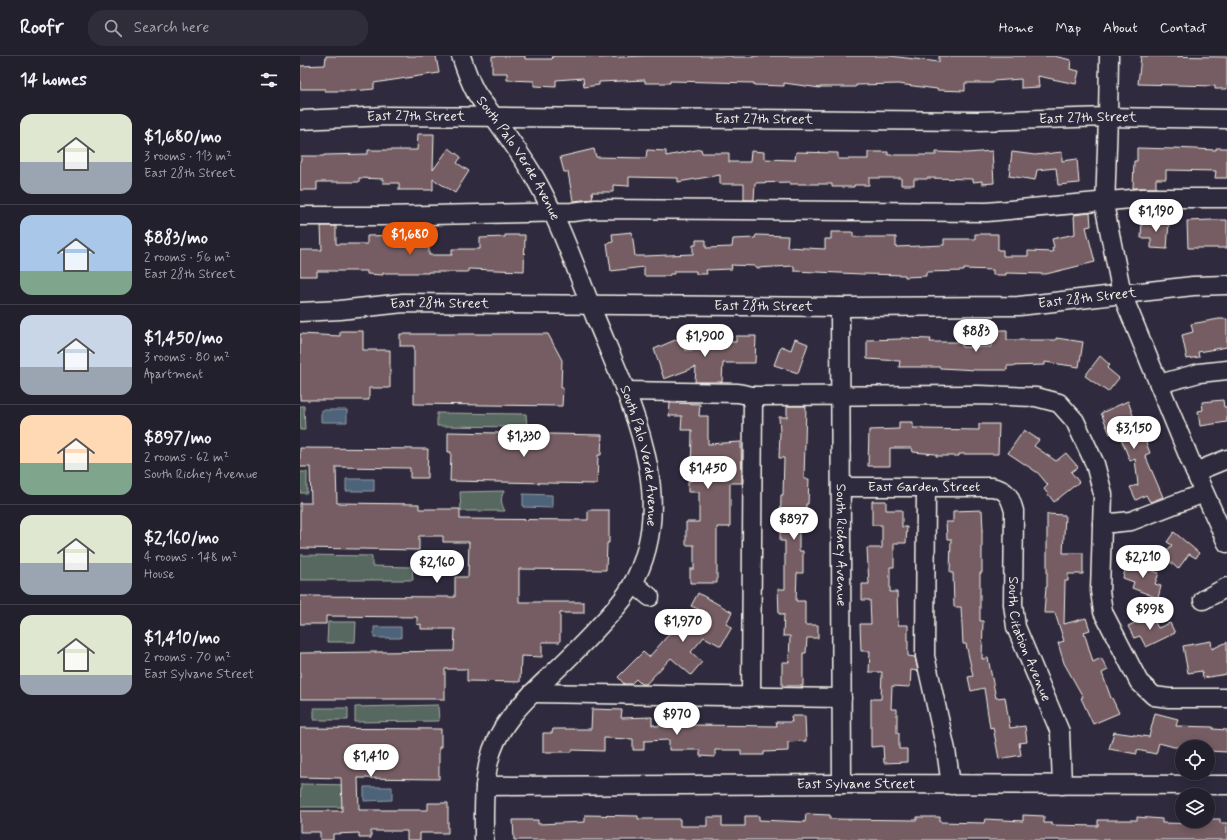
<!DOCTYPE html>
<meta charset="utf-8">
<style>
:root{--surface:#23202e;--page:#2f2d3a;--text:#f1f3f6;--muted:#a3a3aa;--line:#403e4a;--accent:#ea580c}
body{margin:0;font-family:Mynerve,sans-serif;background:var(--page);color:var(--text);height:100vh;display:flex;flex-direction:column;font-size:15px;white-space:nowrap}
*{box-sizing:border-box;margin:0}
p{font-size:13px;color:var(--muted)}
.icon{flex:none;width:22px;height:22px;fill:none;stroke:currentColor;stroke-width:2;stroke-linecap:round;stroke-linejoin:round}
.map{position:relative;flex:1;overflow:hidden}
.sheet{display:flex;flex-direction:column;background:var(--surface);width:300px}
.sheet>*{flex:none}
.controls{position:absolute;left:875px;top:684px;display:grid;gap:8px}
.controls a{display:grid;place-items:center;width:40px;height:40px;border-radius:50%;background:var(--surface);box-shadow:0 2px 10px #0003,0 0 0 1px var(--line);font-size:20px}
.price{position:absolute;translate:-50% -34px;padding:0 9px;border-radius:14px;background:#fff;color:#222;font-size:13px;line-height:26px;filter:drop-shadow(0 1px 2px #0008)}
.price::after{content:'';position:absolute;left:50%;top:24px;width:12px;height:9px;margin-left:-6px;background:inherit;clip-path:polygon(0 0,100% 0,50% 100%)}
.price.current{background:var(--accent);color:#fff}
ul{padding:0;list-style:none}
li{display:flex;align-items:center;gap:12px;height:100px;padding:0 20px}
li+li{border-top:1px solid var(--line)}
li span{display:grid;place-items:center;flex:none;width:112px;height:80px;border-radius:12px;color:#555}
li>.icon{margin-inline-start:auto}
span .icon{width:48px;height:48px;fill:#fffc;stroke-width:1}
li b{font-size:17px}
h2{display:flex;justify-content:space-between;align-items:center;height:48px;padding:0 20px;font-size:17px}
header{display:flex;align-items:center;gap:24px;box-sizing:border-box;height:56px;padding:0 20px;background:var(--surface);border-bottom:1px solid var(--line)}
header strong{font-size:19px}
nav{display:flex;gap:22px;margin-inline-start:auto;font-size:14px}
.search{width:280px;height:36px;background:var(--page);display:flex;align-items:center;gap:10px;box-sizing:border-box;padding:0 14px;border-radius:16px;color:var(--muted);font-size:15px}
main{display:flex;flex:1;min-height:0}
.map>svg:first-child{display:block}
.green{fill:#57685f;stroke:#a6aca4}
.water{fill:#4e647a;stroke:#909ca6}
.building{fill:#745d64;stroke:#f4f1e8}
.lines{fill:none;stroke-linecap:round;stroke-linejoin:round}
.minor-casing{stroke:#f4f1e8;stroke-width:21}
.minor{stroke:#2f2a3d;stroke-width:18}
.labels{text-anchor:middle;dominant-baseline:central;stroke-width:4;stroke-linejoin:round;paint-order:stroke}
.street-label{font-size:14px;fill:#f4f1e8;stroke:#2f2a3d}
</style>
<header>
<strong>Roofr</strong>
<div class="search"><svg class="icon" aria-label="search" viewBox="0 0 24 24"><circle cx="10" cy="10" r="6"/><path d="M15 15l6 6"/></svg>Search here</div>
<nav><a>Home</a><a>Map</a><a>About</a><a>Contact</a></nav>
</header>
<main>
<section class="sheet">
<h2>14 homes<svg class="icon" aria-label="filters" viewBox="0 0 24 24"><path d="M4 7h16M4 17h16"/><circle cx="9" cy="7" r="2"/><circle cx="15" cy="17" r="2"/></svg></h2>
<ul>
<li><span style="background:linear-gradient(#dfe7d0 60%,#9aa5b1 0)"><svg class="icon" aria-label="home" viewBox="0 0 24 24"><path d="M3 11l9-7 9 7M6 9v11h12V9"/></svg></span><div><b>$1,680/mo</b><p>3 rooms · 113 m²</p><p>East 28th Street</p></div></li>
<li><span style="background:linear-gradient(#a9c7e8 70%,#7fa58c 0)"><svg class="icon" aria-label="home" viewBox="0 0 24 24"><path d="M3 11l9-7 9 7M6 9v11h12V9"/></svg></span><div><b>$883/mo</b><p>2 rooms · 56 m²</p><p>East 28th Street</p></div></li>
<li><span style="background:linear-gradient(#c9d6e8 65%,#9aa5b1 0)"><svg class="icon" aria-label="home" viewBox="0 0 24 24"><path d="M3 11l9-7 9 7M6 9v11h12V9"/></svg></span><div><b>$1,450/mo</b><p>3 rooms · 80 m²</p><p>Apartment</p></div></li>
<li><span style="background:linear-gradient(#ffd9b3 60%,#7fa58c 0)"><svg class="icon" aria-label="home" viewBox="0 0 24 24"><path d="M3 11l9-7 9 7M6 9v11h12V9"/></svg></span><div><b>$897/mo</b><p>2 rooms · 62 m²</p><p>South Richey Avenue</p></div></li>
<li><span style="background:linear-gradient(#dfe7d0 60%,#9aa5b1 0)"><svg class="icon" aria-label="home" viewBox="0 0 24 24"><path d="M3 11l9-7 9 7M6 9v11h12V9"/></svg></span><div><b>$2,160/mo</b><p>4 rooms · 148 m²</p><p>House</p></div></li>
<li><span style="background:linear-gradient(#dfe7d0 75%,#9aa5b1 0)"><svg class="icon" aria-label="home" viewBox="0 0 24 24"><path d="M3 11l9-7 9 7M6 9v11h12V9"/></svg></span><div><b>$1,410/mo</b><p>2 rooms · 70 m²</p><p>East Sylvane Street</p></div></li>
</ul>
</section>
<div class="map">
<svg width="927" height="784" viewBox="0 0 927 784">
<rect width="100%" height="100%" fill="#2f2a3d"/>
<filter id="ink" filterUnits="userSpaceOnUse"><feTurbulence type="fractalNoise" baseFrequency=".025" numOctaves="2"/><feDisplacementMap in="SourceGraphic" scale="8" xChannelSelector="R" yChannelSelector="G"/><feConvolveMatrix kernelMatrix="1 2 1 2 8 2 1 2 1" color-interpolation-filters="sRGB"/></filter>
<g filter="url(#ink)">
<path class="green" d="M 0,350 L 4,350 L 5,374 L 0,374 Z
M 137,357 L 226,358 L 227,371 L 137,370 Z
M 0,416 L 7,416 L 7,437 L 0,437 Z
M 204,435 C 200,443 201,447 205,455 L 161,455 L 160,436 Z
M 0,499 L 72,500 L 72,510 L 112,511 L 113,524 L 0,524 Z
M 28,566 L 56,566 L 55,586 L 27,586 Z
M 138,649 L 139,665 L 55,666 L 55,651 Z
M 14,652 L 48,652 L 48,664 L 14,664 Z
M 1,728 L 50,729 L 50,751 L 0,751 Z"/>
<path class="water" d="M 21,354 L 47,354 L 47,366 L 21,366 Z
M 46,423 L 74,423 L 74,435 L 46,435 Z
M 223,438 L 252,439 L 252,452 L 223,451 Z
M 74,571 L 101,571 L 101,582 L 74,582 Z
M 64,731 L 92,731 L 92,744 L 64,745 Z"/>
<path class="building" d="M 26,0 L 136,0 L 139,17 L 74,27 L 74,33 L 53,35 L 25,35 L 25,33 L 0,33 L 0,10 L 25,9 Z
M 192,0 L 225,0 L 225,3 L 252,3 L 253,0 L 299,0 L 299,2 L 345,0 L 432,0 L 432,1 L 454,1 L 454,0 L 590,0 L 639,6 L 639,0 L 754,0 L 771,4 L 770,13 L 779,15 L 776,28 L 738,20 L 739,31 L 721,32 L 721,23 L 693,25 L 693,27 L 665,27 L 665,35 L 637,34 L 637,33 L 598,28 L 556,29 L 556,31 L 520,31 L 520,32 L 484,27 L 484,30 L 454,29 L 454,27 L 370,25 L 370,27 L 345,27 L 345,24 L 299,26 L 299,29 L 284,31 L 283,22 L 256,24 L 256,31 L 234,30 L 234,25 L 207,24 L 207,17 L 192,17 Z
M 841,0 L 927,1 L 927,33 L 915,33 L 915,30 L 838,28 Z
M 118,78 L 134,78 L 133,114 L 149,92 L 161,101 L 157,107 L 169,115 L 155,137 L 133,123 L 133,134 L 99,134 L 99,127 L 83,127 L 83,123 L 59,122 L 59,126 L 17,126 L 17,134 L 0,134 L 0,105 L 1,105 L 1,100 L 24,100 L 24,99 L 68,98 L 68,94 L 117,94 Z
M 837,92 L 873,93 L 874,92 L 916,94 L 916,92 L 927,92 L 927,122 L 915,122 L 916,115 L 866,114 L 866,123 L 856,123 L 856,132 L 833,132 L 834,105 L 837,105 Z
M 294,93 L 296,101 L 346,102 L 347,94 L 366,95 L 366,100 L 401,93 L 402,97 L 429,97 L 429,106 L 450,106 L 451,95 L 464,96 L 464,103 L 495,104 L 496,96 L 538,97 L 538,103 L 568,103 L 568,96 L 588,96 L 588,99 L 636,99 L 636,96 L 667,97 L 692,95 L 694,127 L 682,128 L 682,125 L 673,126 L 673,123 L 627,122 L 627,123 L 614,123 L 614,129 L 601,129 L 601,122 L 569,122 L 569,129 L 554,129 L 554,131 L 532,131 L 532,128 L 490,128 L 490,126 L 455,127 L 454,144 L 444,144 L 444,128 L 420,128 L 420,119 L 378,126 L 378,122 L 329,121 L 329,130 L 313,129 L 313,136 L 292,136 L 293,143 L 273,145 L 268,116 L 264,116 L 260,101 Z
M 712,96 L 735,99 L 762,96 L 762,105 L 777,103 L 779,127 L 758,129 L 756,112 L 737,114 L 735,124 L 709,120 Z
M 790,157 L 791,170 L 786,171 L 795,206 L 746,218 L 706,217 L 706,219 L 693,219 L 693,214 L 664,213 L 664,215 L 626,216 L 626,220 L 605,221 L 605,219 L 562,218 L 494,215 L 494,210 L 455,212 L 455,210 L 431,209 L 432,213 L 406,214 L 407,218 L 396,218 L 396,215 L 374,215 L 374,218 L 370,218 L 369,220 L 344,220 L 344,211 L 311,215 L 307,187 L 313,186 L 312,178 L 332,176 L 335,200 L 345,200 L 393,198 L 393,189 L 396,189 L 396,184 L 406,184 L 406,192 L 432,191 L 433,183 L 455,182 L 456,179 L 488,180 L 487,191 L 525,193 L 525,183 L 531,183 L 531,176 L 553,176 L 553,181 L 596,181 L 596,191 L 644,189 L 644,183 L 675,183 L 675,178 L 698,178 L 698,194 L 703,194 L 703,200 L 728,200 L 728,195 L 753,196 L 752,192 L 754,191 L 752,183 L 775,178 L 774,159 Z
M 842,164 L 869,166 L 867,193 L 851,192 L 851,182 L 841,182 Z
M 912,164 L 927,164 L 927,192 L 888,192 L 887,165 Z
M 21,170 L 36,170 L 36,188 L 67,188 L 67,180 L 103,179 L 103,177 L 120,178 L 120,182 L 129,182 L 129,199 L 152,199 L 152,193 L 180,193 L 180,182 L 205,181 L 205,179 L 225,179 L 224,215 L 168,213 L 168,216 L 128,216 L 128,217 L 83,217 L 83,219 L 67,218 L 67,215 L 17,215 L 17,220 L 0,220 L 0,194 L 22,194 Z
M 919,263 L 927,263 L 927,291 L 898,296 L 899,301 L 887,303 L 882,279 L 893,276 L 891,268 Z
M 691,274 L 707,274 L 707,284 L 756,284 L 756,282 L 783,286 L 779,311 L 745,306 L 745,309 L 707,310 L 707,314 L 677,314 L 640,312 L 640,311 L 599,311 L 600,305 L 567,303 L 567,284 L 601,283 L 601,282 L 631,283 L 630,286 L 663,286 L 662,291 L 691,291 Z
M 40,275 L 63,275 L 63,294 L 90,294 L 90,332 L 69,332 L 69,344 L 0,344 L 0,278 L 40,280 Z
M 100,278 L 248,278 L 262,304 L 261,332 L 263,332 L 262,350 L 114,348 L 114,290 L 100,290 Z
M 436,280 L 456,280 L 455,307 L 423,307 L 422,326 L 395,326 L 396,311 L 364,323 L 354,293 L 380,282 L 385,294 L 410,294 L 411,285 L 436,286 Z
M 495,283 L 508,288 L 498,317 L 474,309 L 481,290 L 491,294 Z
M 800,300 L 810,309 L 807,312 L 819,322 L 808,336 L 785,320 Z
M 923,344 L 924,351 L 927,351 L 927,366 L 900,370 L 898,355 L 903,354 L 902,346 Z
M 828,345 L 841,382 L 844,381 L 850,397 L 845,399 L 863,441 L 850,446 L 846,439 L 836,444 L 830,431 L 838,429 L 835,403 L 830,405 L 818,375 L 810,378 L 801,357 Z
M 370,347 L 400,348 L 399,360 L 408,360 L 408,388 L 441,386 L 442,427 L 430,427 L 430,471 L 417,471 L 417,527 L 390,527 L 390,513 L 394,513 L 394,489 L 386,489 L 386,466 L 399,466 L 399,436 L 388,436 L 388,425 L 391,425 L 392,374 L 381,374 L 382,360 L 369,360 Z
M 487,350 L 506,350 L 504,423 L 509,423 L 508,448 L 506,448 L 505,471 L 499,471 L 499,495 L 503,495 L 503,517 L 497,517 L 496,545 L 505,545 L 505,569 L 518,569 L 518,582 L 507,582 L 506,597 L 503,597 L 503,630 L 482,630 L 482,606 L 489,606 L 490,580 L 483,580 L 484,558 L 479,558 L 478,533 L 485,533 L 485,485 L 480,485 L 481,439 L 483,439 L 484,402 L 479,402 L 480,376 L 479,361 L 487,361 Z
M 599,366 L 613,366 L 613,372 L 622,372 L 622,373 L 679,374 L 679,368 L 699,368 L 698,398 L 659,398 L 659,400 L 636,400 L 636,398 L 613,396 L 612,392 L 590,392 L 590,410 L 568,410 L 569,374 L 599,373 Z
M 724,374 L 739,384 L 734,390 L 756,405 L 766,397 L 778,411 L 771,416 L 779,426 L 754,446 L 744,433 L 748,429 L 738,417 L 708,397 Z
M 148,376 L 302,379 L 301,399 L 298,399 L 297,428 L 150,425 L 151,396 L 148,396 Z
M 0,392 L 128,393 L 127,422 L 110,422 L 110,412 L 36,411 L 37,447 L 119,448 L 119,453 L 160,453 L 160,463 L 288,464 L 288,454 L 309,454 L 309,487 L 307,487 L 306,514 L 219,513 L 219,546 L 284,546 L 284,557 L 260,557 L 260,586 L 242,586 L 242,601 L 221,600 L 220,626 L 167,625 L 167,613 L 145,613 L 145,643 L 0,643 L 0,597 L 154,595 L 155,573 L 121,573 L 121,568 L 117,569 L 117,561 L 26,560 L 26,568 L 0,568 L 0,540 L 155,541 L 155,521 L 168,521 L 169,486 L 143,486 L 143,480 L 119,480 L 119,494 L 0,492 L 0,447 L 11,447 L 10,411 L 0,411 Z
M 572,445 L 586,445 L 586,454 L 602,454 L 602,471 L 607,471 L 606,487 L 594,487 L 594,511 L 590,511 L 590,536 L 597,536 L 598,569 L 608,569 L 608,600 L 615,601 L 618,615 L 611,614 L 610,631 L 592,630 L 591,653 L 597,653 L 597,677 L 599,677 L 599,693 L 607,693 L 607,706 L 584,707 L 583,690 L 571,691 L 571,643 L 581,643 L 582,616 L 569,616 L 570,595 L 561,595 L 560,568 L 571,568 L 570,544 L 562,544 L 562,528 L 569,528 L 567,492 L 582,492 L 582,469 L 572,469 Z
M 682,454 L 683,474 L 682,474 L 682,517 L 680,517 L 680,565 L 683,565 L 682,603 L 688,602 L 696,642 L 705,641 L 710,672 L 725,670 L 727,686 L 719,687 L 721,699 L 699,703 L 693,671 L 690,672 L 684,632 L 671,635 L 668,621 L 673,620 L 666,588 L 663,588 L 661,551 L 654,551 L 653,517 L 650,517 L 651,483 L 647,483 L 646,466 L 653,466 L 653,455 Z
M 747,458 L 765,459 L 763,497 L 783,497 L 783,518 L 768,518 L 768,525 L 765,525 L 764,568 L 786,562 L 790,574 L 784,576 L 793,606 L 801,602 L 808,614 L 802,617 L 811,642 L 812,642 L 819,657 L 793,668 L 781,642 L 783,641 L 764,607 L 758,587 L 764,585 L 755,557 L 744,557 L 746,531 L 747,531 Z
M 874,476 L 899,497 L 896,502 L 889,498 L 878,513 L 865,501 L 865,497 L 872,489 L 867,486 Z
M 827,506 L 859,517 L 855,528 L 861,530 L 858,542 L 832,532 L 834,526 L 823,522 Z
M 398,537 L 432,556 L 426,568 L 432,571 L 421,590 L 404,581 L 391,596 L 402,606 L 391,619 L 371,602 L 346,628 L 341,628 L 336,623 L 331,628 L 324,628 L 318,621 L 343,596 L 349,601 L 377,569 L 387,578 L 400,554 L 391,550 Z
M 851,559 L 858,572 L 870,567 L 875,577 L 846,591 L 840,580 L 834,582 L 828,570 Z
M 911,585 L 912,593 L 927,586 L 927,618 L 903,622 L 902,615 L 888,617 L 883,590 Z
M 292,653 L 322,654 L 321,662 L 352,661 L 352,669 L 355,669 L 355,670 L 392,669 L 477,670 L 476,666 L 492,666 L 491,660 L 505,660 L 506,685 L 488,686 L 488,695 L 464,696 L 464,699 L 441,699 L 441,694 L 415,694 L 415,701 L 400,700 L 400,694 L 369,694 L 369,684 L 344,685 L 344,694 L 333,694 L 333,683 L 304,682 L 304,695 L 272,694 L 272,696 L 243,696 L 243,677 L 252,677 L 253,673 L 291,673 Z
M 855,657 L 878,663 L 876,670 L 913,671 L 913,673 L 927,674 L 927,696 L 908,695 L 908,691 L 874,691 L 859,687 L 856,698 L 837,694 L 837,698 L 809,693 L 814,676 L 849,681 Z
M 0,672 L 141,673 L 141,691 L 139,691 L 139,723 L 58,722 L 59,754 L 128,754 L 128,747 L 148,747 L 148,777 L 120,777 L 120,784 L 107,784 L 107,775 L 71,775 L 71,782 L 59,782 L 59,777 L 33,778 L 33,784 L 20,784 L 20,776 L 0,776 L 0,755 L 42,755 L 41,722 L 0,721 Z
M 506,758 L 530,759 L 530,763 L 617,764 L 617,761 L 640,761 L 640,766 L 684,767 L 685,763 L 723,765 L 723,759 L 744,760 L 744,767 L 752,767 L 752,769 L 798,770 L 798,764 L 837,764 L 837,761 L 862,763 L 862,767 L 906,768 L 908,763 L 920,763 L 920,767 L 927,767 L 927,784 L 214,784 L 213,764 L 238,764 L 238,768 L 285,766 L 285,759 L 338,760 L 338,763 L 380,763 L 380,770 L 407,770 L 407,761 L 422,761 L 422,770 L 445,770 L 445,760 L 459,760 L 459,764 L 505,766 Z"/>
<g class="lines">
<g class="minor-casing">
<g id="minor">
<path id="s1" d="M 161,0 C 165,12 169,24 175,35 C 179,43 186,50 191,57 C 207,79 222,100 235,122 C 260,166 277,216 296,263 C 330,346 381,444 331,531 C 324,544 314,554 304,565 C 287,584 269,602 250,620 C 225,644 197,669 189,705 C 183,731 184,758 184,784"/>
<path d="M 809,0 L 808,61 L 805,153 L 822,238 L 895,416 L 927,487"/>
<path id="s2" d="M 0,64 L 87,60 L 679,65 L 808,61 L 927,63"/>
<path d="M 0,160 L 82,160 L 272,156 L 296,153 L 687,156 L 842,142 L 927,142"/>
<path id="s3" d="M 540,251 L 542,728"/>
<path id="s4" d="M 0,256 L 40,254 L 103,247 L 540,251 L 719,250 L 893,230 L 927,229"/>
<path d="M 859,328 L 899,317 L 927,314"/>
<path d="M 325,335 L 438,337 L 453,340"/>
<path d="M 895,416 L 927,403"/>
<path id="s5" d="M 541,431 L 692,431 C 708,434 710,441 714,455 L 713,548 L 716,571 L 760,676 L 762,729"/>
<path d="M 626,432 L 625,600 L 646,694 L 651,729"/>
<path d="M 802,468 L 831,465 L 904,437"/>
<path d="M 333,527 L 350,541"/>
<path d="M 903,544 L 927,531"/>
<path d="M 232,637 L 542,642"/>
<path d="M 451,641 L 453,340 L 678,339 L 736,341 L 759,347 L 775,365 L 795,408 L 803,438 L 800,535 L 803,556 L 839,626 L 854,640 L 869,642 L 927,642"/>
<path id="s6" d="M 185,730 L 542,728 L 927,729"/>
</g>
</g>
<use href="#minor" class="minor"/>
</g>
</g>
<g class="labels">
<g class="street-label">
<text stroke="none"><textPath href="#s2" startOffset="116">East 27th Street</textPath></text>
<text stroke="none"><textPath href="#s2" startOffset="788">East 27th Street</textPath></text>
<text stroke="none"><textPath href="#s2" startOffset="464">East 27th Street</textPath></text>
<text stroke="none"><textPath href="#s1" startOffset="118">South Palo Verde Avenue</textPath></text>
<text stroke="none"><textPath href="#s4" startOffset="788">East 28th Street</textPath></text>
<text stroke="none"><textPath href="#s4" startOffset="140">East 28th Street</textPath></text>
<text stroke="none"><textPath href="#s4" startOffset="464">East 28th Street</textPath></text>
<text stroke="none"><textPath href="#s1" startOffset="442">South Palo Verde Avenue</textPath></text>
<text stroke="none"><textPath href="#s5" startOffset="83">East Garden Street</textPath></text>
<text stroke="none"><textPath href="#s3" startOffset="238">South Richey Avenue</textPath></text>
<text stroke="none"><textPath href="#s5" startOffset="317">South Citation Avenue</textPath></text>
<text stroke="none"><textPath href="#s6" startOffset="371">East Sylvane Street</textPath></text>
</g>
</g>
</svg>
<div class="controls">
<a><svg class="icon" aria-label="locate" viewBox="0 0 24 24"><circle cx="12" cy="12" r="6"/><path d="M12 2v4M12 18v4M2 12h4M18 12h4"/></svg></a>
<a><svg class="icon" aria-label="layers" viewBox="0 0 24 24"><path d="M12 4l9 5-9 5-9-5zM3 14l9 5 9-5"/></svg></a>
</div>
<b class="price" style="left:856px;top:177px">$1,190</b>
<b class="price current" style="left:110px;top:200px">$1,680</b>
<b class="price" style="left:676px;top:297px">$883</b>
<b class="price" style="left:405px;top:302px">$1,900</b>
<b class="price" style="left:834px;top:394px">$3,150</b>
<b class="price" style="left:224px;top:402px">$1,330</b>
<b class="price" style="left:408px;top:434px">$1,450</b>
<b class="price" style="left:494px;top:485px">$897</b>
<b class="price" style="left:843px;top:523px">$2,210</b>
<b class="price" style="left:137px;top:528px">$2,160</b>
<b class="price" style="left:850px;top:575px">$998</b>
<b class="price" style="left:383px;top:587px">$1,970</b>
<b class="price" style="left:377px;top:680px">$970</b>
<b class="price" style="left:71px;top:722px">$1,410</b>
</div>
</main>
